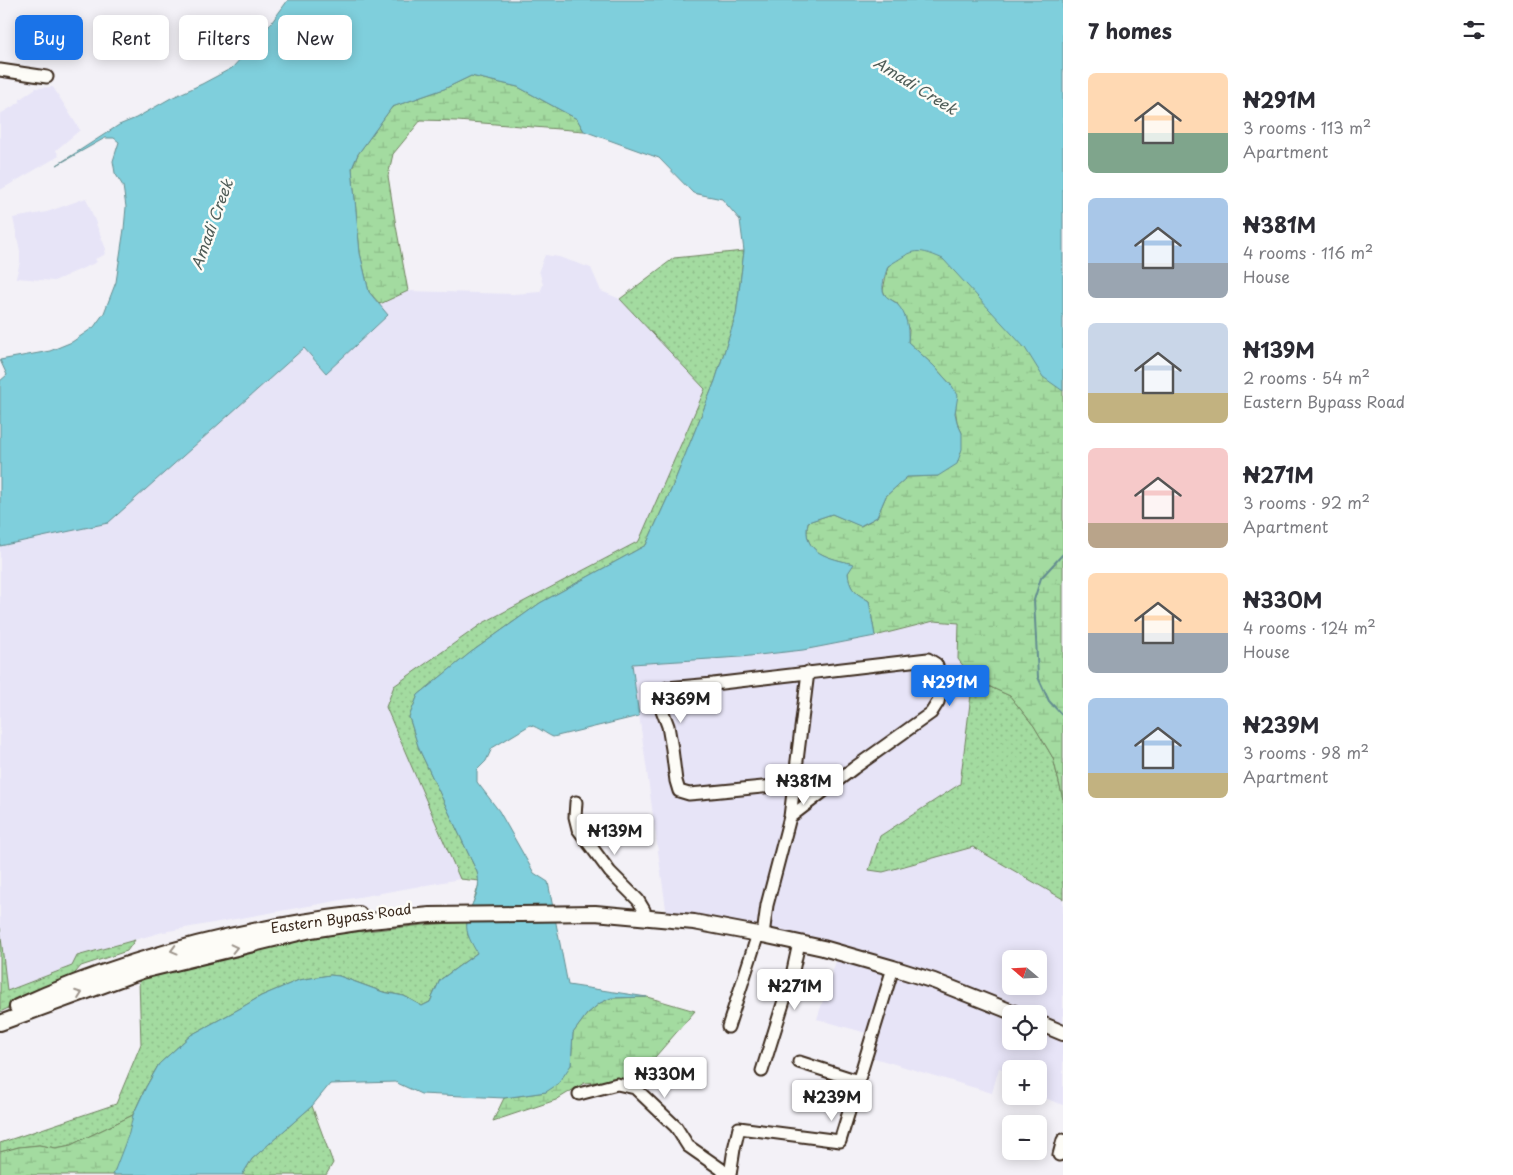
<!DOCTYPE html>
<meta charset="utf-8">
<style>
:root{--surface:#fff;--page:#f2f2f3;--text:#2b2b33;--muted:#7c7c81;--accent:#1a73e8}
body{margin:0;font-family:"Playpen Sans",sans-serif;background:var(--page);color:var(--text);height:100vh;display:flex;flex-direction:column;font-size:19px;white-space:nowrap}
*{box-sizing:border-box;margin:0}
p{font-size:16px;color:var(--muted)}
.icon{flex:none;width:28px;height:28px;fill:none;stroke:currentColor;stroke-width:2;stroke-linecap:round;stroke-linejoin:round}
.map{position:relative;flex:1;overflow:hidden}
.drawer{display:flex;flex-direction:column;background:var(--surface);width:450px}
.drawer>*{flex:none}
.hud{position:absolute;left:15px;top:15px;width:475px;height:45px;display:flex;gap:10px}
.needle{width:32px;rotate:289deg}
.fabs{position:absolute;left:1002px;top:950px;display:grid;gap:10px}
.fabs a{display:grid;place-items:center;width:45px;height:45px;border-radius:8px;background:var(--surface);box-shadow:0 2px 12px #0003;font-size:25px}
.price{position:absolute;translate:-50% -42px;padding:0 11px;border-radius:5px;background:#fff;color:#222;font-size:16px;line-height:32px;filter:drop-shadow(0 1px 2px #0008)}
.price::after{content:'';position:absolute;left:50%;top:30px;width:15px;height:11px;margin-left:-8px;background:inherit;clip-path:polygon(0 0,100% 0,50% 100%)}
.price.current{background:var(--accent);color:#fff}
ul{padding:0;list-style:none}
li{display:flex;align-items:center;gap:15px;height:125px;padding:0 25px}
li span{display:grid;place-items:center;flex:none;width:140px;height:100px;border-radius:8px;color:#555}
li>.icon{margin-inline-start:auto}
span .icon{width:60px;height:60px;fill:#fffc;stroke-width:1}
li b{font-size:21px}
h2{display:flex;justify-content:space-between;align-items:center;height:60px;padding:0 25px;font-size:21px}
.pill{padding:0 18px;border-radius:8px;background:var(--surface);box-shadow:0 2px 12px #0003;font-size:18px;line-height:45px}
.pill.current{background:var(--accent);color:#fff}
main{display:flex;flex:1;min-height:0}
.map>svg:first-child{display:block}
.built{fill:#e7e4f7;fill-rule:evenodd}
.grass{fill:url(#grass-dots);stroke:#6f825f}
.wetland{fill:url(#wetland-marsh);stroke:#6f825f}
.water{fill:#7fcfdc;stroke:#648d90}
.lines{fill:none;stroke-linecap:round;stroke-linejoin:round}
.stream{stroke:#648d90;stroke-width:2}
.minor-casing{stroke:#3b2a1e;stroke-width:15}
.major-casing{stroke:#3b2a1e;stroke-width:18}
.minor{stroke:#fdfcf7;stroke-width:11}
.major{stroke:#fdfcf7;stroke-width:14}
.oneway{stroke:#9c938a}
.labels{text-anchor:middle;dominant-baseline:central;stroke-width:5;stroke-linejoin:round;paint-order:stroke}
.street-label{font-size:14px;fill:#3b2a1e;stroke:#fdfcf7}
.water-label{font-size:15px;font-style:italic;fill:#4f5c57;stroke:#fdfcf7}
</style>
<main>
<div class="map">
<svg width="1063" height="1175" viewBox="0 0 1063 1175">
<defs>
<pattern id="grass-dots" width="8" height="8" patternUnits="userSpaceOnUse" patternTransform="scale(1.25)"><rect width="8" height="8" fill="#a3dba0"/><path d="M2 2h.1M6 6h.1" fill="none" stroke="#8dbc89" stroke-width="1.8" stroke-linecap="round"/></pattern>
<pattern id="wetland-marsh" width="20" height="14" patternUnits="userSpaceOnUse" patternTransform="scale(1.25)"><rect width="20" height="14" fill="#a3dba0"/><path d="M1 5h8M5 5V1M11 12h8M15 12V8" fill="none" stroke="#8dbc89"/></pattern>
</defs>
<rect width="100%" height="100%" fill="#f3f1f7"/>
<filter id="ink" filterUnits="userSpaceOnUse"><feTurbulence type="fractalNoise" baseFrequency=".02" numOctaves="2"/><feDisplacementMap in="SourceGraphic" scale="10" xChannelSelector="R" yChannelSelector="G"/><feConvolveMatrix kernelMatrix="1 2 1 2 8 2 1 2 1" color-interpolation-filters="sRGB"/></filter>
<g filter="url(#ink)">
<path class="built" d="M 53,87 L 80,130 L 56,150 L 59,156 L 0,190 L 0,114 L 20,102 L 20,99 L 36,88 Z
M 86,198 L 106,249 L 104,255 L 95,259 L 97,262 L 54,281 L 16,278 L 20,262 L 20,251 L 13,218 L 47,212 Z
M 545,255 L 559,257 L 591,268 L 601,291 L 620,299 L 705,389 L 639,541 L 483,623 L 386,707 L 460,879 L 163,932 L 77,956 L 72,966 L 7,991 L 0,928 L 0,546 L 108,523 L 304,348 L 325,373 L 387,316 L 380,304 L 408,291 L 513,294 L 540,292 L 543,285 L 539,270 Z
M 934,621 L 959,622 L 958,659 L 973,679 L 960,784 L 880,836 L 883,872 L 973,847 L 1063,899 L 1063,1105 L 1042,1097 L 1046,1086 L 1039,1083 L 1039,1069 L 1011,1069 L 1011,1072 L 999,1068 L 992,1093 L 871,1057 L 877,1036 L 817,1019 L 837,958 L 668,923 L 632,664 L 741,657 L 803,650 L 875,636 ZM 1011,959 L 1039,959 L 1039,986 L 1011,986 ZM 1011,1014 L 1039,1014 L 1039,1041 L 1011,1041 Z"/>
<path class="grass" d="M 744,251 L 736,315 L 715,381 L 671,490 L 646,545 L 540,603 L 470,653 L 418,695 L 409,717 L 419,749 L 477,872 L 480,881 L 460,879 L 386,707 L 394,686 L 483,623 L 639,541 L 705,389 L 620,299 L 674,258 Z
M 973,679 L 1010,696 L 1034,726 L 1053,758 L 1063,799 L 1063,899 L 973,847 L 883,872 L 869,870 L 880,836 L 960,784 Z
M 467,922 L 468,935 L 478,952 L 440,980 L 430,1002 L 422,1006 L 404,996 L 383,992 L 339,976 L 261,996 L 159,1064 L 146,1087 L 133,1115 L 71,1145 L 56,1148 L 39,1145 L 19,1147 L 0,1152 L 0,1143 L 116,1104 L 141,1044 L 139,979 L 252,948 L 307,937 L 424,925 Z
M 0,928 L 7,991 L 72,966 L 77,956 L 135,940 L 127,951 L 81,966 L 70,979 L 0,1012 Z
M 312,1106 L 333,1163 L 326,1175 L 242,1175 L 252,1159 Z"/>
<path class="wetland" d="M 471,76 L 518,87 L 577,119 L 584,131 L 457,121 L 421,120 L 393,154 L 388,176 L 396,226 L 408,291 L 380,304 L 369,292 L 360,253 L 352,169 L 358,154 L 392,107 L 444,89 Z
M 922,242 L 1063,344 L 1063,799 L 1053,758 L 1034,726 L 1010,696 L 973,679 L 958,659 L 959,623 L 934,621 L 875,636 L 869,601 C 854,592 850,590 848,573 L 853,564 C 830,558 801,554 808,522 L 832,514 L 861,526 L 877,517 L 886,496 L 907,477 L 938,476 L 962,433 L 957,422 L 952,386 L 934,366 L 908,342 L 909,330 L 897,303 L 886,297 L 883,290 L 888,266 Z
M 480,881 L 491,967 L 136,1175 L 0,1175 L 0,1152 L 19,1147 L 39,1145 L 56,1148 L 71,1145 L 133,1115 L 146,1087 L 159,1064 L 191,1035 L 239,1009 L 261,996 L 299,980 L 330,975 L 339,976 L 383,992 L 404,996 L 422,1006 L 430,1002 L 440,980 L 478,953 L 468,935 L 467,922 Z
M 647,997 L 695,1011 L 636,1079 L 584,1083 L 556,1100 L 493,1121 L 504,1098 L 546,1092 L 571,1065 L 573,1033 L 587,1014 L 600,1003 L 611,998 Z"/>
<path class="water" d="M 288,0 L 1063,0 L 1063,391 L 1043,377 L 1025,348 L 943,259 C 914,246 913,251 888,266 C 886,273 882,283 883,290 C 884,298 892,299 897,304 C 907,314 909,329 908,342 L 934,366 L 952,386 L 958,395 L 955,413 L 957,422 L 962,433 L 962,449 L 957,464 L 938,476 L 907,477 L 886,496 L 877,517 L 860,526 L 832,514 L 808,522 C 801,554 830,558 854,564 L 848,573 C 850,590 854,592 869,601 L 875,636 L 803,650 L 741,657 L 632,664 L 639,716 L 553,737 C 544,733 540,728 530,725 L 492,748 L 486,761 L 477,770 L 477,782 L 499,811 L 534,873 L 548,882 L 568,985 L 647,997 L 611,998 L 600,1003 L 587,1014 L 573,1033 L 571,1065 L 558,1084 L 546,1092 L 504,1098 L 421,1094 L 395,1082 L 330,1084 L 312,1106 L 252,1159 L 242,1175 L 113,1175 L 129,1133 L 133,1115 L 146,1087 L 159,1064 L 191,1035 L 239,1009 L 261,996 L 299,980 L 330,975 L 339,976 L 383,992 L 404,996 L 422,1006 L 430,1002 L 440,980 L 477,953 C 472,943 465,934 467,922 C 469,903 483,893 477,872 L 419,749 L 409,717 L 418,695 L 470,653 L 540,603 L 646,545 L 671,490 L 715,381 L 736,315 L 744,251 L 740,220 L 722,199 L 693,193 L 659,158 L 584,131 L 577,119 L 518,87 L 471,76 L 444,89 L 392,107 L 358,154 L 352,168 L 360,253 L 369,292 L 388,315 L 326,373 L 304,348 L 108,523 L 0,546 L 0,381 L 7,375 L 0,360 L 50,351 L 72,342 L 94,327 L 104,313 L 116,282 L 124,229 L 126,207 L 123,186 L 115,173 L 113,161 L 119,142 L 114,138 L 105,138 L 57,165 L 119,125 L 136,118 L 171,98 L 202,84 L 232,68 L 264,33 Z"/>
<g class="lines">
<path class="stream" d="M 1063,554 L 1041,578 L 1034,600 L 1038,677 L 1049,701 L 1063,716"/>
<g class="minor-casing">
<path id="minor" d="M 0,70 L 47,77
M 576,802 L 575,817 L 578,829 L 610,872 L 638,900 L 644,910
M 790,817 L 854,768 L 931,713 L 938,702 L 941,690 L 940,673 L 936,664 L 928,659 L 713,684 L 667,688 L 661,696 L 662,710 L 668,726 L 672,749 L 676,781 L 679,791 L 689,794 L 701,793 L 794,784
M 763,935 L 767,905 L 790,817 L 808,672
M 728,1027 L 758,934
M 799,1062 L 858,1081
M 762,1071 L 792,975 L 799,943
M 579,1094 L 617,1084 L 635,1088 L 676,1127 L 688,1146 L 721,1169 L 725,1175
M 1059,1155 L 1063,1140
M 730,1175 L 734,1149 L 739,1128 L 840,1141 L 893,968"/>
</g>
<g class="major-casing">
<path id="major" d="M 17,1007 C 125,958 241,928 359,914
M 0,1023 L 142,971 L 311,930 L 370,921 L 430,915 L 595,913 L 694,922 L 763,935 L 823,948 L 893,968 L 934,981 L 1017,1014
M 1039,1023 L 1063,1033"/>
</g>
<use href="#minor" class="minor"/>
<use href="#major" class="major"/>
</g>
<defs><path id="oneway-chevron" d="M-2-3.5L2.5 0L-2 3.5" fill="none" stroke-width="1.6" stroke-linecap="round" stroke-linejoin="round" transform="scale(1.25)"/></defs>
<g class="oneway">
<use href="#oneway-chevron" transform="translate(234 948) rotate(-13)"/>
<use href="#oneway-chevron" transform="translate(174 950) rotate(165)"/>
<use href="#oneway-chevron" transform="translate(79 994) rotate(-20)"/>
</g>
</g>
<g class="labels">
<g class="street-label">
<text transform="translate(341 918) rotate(-8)">Eastern Bypass Road</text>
</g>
<g class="water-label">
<text transform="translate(916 85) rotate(32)">Amadi Creek</text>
<text transform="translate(211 224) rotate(-70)">Amadi Creek</text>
</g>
</g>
</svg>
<div class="fabs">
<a><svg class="needle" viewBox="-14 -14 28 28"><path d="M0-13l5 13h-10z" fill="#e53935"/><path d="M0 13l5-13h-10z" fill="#7c7c81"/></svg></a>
<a><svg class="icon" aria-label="locate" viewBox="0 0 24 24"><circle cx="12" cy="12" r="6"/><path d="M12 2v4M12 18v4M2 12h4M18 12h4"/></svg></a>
<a>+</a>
<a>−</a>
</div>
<b class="price current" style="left:950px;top:707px">₦291M</b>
<b class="price" style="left:681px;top:724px">₦369M</b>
<b class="price" style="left:804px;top:806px">₦381M</b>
<b class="price" style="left:615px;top:856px">₦139M</b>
<b class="price" style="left:795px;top:1011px">₦271M</b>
<b class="price" style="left:665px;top:1099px">₦330M</b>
<b class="price" style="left:832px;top:1122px">₦239M</b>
<div class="hud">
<a class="pill current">Buy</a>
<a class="pill">Rent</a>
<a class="pill">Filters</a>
<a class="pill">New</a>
</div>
</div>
<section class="drawer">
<h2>7 homes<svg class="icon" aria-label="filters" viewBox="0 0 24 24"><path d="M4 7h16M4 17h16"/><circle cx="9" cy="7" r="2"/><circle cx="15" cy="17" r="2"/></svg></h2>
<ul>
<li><span style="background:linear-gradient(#ffd9b3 60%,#7fa58c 0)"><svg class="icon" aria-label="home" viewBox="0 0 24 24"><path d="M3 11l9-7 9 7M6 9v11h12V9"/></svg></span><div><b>₦291M</b><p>3 rooms · 113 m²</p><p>Apartment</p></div></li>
<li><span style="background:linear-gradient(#a9c7e8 65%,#9aa5b1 0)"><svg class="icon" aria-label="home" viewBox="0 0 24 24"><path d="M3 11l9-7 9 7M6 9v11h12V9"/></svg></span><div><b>₦381M</b><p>4 rooms · 116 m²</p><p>House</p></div></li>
<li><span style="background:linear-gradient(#c9d6e8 70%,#c2b280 0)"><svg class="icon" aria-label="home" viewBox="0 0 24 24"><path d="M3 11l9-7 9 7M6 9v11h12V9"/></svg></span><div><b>₦139M</b><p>2 rooms · 54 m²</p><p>Eastern Bypass Road</p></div></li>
<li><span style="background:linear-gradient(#f6c9c9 75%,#b9a48a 0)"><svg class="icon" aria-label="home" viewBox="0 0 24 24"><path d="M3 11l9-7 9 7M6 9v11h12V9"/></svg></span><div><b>₦271M</b><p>3 rooms · 92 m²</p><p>Apartment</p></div></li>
<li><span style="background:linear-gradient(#ffd9b3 60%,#9aa5b1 0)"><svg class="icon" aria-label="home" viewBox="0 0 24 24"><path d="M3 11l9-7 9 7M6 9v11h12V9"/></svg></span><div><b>₦330M</b><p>4 rooms · 124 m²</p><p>House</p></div></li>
<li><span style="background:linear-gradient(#a9c7e8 75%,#c2b280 0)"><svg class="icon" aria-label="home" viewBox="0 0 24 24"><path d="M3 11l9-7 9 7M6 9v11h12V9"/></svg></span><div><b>₦239M</b><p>3 rooms · 98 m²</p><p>Apartment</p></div></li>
</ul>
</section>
</main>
